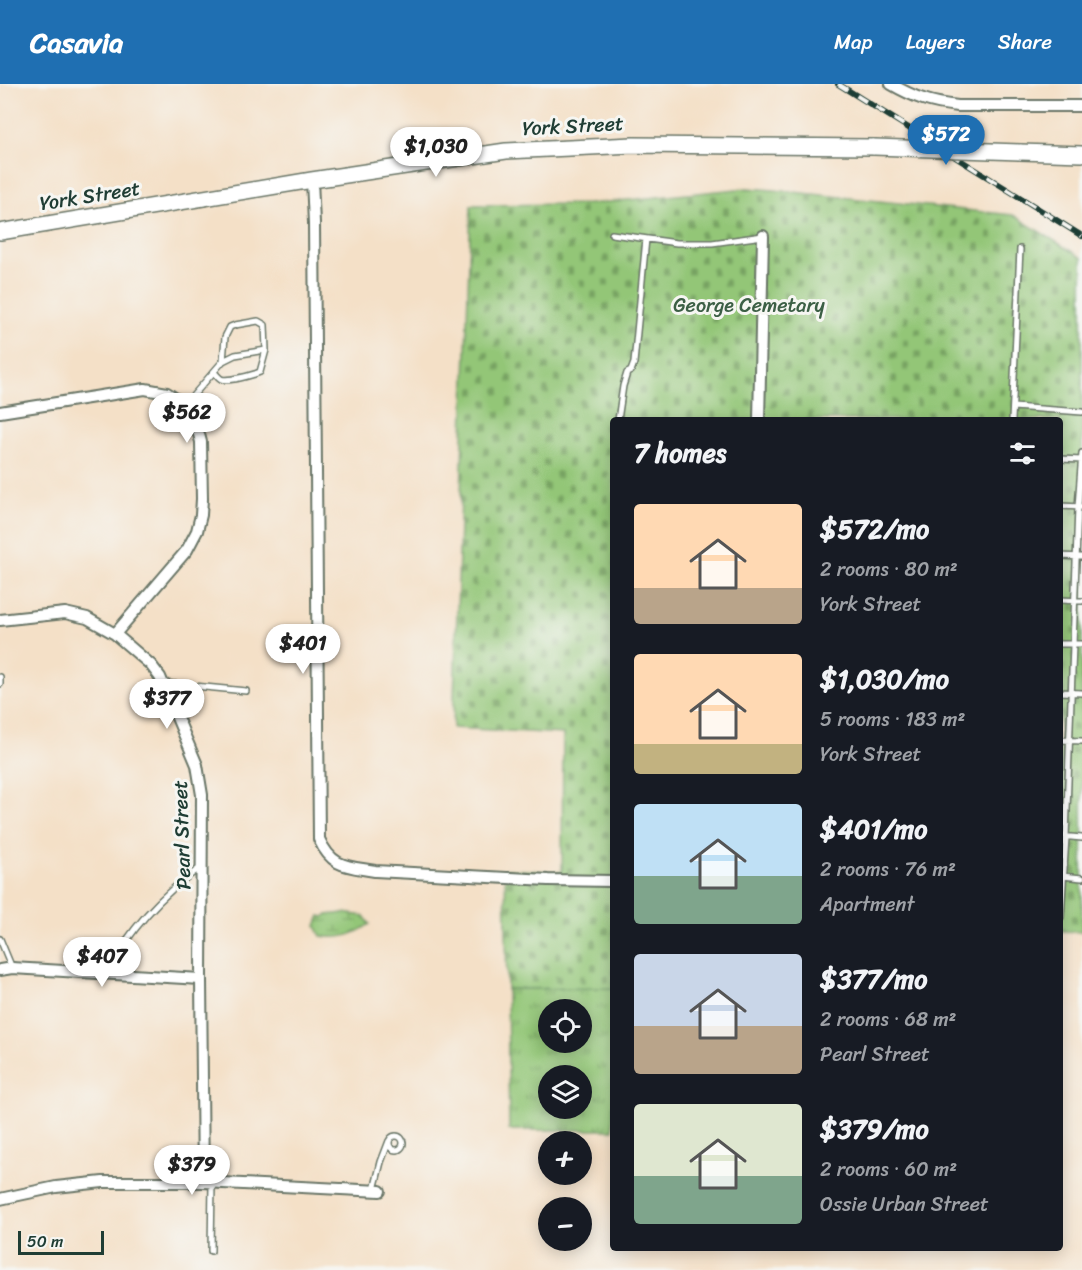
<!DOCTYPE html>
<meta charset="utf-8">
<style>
:root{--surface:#171b24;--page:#20242c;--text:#f1f3f6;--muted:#9ea1a6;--accent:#1f6fb2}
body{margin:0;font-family:Sriracha,sans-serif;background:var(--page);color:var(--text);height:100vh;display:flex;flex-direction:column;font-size:22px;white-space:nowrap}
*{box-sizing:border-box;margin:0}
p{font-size:20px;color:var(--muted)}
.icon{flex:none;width:33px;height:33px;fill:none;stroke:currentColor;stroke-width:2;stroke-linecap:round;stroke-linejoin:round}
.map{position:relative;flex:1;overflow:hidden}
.side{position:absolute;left:610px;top:333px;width:453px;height:834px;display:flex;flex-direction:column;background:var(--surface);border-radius:6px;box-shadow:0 3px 15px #0003}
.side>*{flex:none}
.controls{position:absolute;left:538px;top:915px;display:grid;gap:12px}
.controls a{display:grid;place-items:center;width:54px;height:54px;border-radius:50%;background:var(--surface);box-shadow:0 3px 15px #0003;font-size:30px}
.scale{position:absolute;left:18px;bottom:15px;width:86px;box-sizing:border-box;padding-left:6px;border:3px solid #1f3d34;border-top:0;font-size:16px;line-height:21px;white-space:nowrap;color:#1f3d34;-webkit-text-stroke:4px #f6f6f2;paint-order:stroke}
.price{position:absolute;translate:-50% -51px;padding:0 14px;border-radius:21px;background:#fff;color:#222;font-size:20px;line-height:39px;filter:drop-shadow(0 2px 3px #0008)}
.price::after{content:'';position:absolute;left:50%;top:36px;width:18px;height:14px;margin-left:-9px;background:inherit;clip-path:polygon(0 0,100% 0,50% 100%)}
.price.current{background:var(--accent);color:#fff}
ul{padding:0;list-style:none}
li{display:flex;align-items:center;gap:18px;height:150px;padding:0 24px}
li span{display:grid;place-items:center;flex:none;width:168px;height:120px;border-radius:6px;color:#555}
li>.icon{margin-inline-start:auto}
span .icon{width:72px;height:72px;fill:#fffc;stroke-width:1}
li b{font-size:26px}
h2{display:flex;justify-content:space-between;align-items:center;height:72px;padding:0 24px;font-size:26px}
header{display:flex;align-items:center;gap:36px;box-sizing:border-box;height:84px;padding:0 30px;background:var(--accent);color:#fff}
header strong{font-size:28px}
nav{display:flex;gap:33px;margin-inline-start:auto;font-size:21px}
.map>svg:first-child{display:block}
.grass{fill:url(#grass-tufts);stroke:#598256;stroke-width:1.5;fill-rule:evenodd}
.wetland{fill:url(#wetland-marsh);stroke:#598256;stroke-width:1.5}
.cemetery{fill:url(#cemetery-stones);stroke:#598256;stroke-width:1.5}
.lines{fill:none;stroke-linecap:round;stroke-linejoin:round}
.service-casing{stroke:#6a7667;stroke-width:8}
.minor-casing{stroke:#6a7667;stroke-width:14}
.secondary-casing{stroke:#6a7667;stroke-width:18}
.service{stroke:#fff;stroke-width:5}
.minor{stroke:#fff;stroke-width:10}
.secondary{stroke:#fff;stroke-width:15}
.rail-casing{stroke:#1f3d34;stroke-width:6}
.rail{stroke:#f6f6f2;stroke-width:4;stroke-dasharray:11;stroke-linecap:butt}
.secondary-bridge-casing{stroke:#6a7667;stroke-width:18;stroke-linecap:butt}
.secondary-bridge{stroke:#fff;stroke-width:15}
.labels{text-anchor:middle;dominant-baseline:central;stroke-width:6;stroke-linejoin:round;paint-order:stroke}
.street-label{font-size:20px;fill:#1f3d34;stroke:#f6f6f2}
.park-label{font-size:20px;fill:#3c5f45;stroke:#f6f6f2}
</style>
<header>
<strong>Casavia</strong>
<nav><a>Map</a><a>Layers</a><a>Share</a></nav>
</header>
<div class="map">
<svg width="1082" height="1186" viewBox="0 0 1082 1186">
<defs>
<pattern id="grass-tufts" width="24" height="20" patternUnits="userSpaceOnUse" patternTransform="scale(1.5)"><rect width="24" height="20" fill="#93c677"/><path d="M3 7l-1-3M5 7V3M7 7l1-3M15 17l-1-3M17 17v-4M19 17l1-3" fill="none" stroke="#77a262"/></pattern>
<pattern id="wetland-marsh" width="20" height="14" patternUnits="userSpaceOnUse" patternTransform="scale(1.5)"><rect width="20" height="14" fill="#93c677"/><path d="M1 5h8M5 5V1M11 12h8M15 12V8" fill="none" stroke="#77a262"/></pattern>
<pattern id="cemetery-stones" width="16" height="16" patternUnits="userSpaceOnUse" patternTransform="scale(1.5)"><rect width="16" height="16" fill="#93c677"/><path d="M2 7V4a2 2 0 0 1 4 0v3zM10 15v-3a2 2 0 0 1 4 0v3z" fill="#77a262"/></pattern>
</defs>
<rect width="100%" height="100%" fill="#f6f6f2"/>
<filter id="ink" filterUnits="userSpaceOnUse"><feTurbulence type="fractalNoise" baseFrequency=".0167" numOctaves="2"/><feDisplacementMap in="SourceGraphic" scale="12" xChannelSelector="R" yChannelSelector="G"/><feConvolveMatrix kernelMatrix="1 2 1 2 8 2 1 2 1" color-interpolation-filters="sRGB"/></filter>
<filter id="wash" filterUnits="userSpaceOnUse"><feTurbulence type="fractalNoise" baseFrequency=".008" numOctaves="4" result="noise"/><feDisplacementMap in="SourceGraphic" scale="24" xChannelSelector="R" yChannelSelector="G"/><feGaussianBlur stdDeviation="1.35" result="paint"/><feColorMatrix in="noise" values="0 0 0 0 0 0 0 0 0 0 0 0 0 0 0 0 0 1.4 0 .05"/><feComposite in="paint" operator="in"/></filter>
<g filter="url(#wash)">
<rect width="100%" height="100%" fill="#f4e0c7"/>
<path class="grass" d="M 613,904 L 613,1046 L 509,1046 L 507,905 ZM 549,926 L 582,926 L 582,958 L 549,958 ZM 549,992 L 582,992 L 582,1024 L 549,1024 Z"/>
<path class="wetland" d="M 344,829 L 364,832 L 370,840 C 354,851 340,856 321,852 L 316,842 L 320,832 L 324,833 L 327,831 Z"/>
<path class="cemetery" d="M 747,104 L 774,106 L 1013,131 L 1082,174 L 1082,848 L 1060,847 L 1060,336 L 614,336 L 613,904 L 507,905 L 505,785 L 562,788 L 563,650 L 453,644 L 471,121 L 588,120 Z"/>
</g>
<g filter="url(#ink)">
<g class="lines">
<g class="service-casing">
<path id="service" d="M 612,150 L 677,159 L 712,159 L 763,152
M 214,288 C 216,290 218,293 221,295 C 228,298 253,291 260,288 L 266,266 L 265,241 L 258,237 L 235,241 L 230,243 L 225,253 L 223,277
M 185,321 L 223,277 L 235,271 L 266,266
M 1013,323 L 1082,328
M 618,336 L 623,302 L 627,289 L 631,287 L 634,279 L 646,155
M 1012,336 L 1020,165
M 1060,375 L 1082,376
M 1060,422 L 1082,423
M 1060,472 L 1082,473
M 1060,516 L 1082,517
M 1060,560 L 1082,560
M 0,593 L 0,600
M 163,599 L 246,607
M 1060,608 L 1082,609
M 1060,656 L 1082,657
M 1060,752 L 1082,754
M 1062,792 L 1082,794
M 1061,833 L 1066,753 L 1078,423 L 1082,369
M 0,855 L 12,884
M 106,890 C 128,848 161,810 200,784
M389 1059a7 7 0 1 1 14 0a7 7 0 1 1-14 0Z
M 374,1106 L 381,1078 L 389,1057
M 211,1167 L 212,1099"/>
</g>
<g class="minor-casing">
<path id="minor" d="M 891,0 C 915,14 931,19 958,22 L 1082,22
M 312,96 L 314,139 L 319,755 C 332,784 347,782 375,787 L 548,796 L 614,797
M 0,328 L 145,305 L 167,309 L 185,321 L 196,339 L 201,358 L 202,415 L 201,431 L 197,447 L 187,466 L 115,550
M 759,336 L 763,152
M 0,536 L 65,529 L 87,534 L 115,550 L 151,581 L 160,593 L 197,681 L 202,711 L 201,895 L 203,1098
M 0,886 L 12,884 L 201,895
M 0,1115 L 56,1103 L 103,1098 L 203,1098 L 380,1107"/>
</g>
<g class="secondary-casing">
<path id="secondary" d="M 1020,68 L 1082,70
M 0,148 L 312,96 L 506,67 L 633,61 L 874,63"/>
</g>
<use href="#service" class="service"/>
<use href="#minor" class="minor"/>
<use href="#secondary" class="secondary"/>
<g class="rail-casing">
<path id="rail" d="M 838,0 L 1082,152"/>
</g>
<use href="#rail" class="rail"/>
<g class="secondary-bridge-casing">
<path id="secondary-bridge" d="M 874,63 L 1020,68"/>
</g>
<use href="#secondary-bridge" class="secondary-bridge"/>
</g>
</g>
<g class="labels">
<g class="street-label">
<text transform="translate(573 42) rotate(-3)">York Street</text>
<text transform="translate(90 112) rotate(-9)">York Street</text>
<text transform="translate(182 751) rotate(-92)">Pearl Street</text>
</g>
<g class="park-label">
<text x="749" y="221">George Cemetary</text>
</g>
</g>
</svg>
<div class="controls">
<a><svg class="icon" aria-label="locate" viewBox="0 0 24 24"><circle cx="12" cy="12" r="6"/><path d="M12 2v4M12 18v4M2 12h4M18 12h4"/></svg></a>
<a><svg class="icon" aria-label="layers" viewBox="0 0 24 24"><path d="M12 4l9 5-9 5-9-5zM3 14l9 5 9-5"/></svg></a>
<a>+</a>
<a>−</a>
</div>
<div class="scale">50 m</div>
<b class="price current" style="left:946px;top:82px">$572</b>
<b class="price" style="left:436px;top:94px">$1,030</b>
<b class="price" style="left:187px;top:360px">$562</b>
<b class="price" style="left:303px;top:591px">$401</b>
<b class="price" style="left:167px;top:646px">$377</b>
<b class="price" style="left:102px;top:904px">$407</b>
<b class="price" style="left:192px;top:1112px">$379</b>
<section class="side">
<h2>7 homes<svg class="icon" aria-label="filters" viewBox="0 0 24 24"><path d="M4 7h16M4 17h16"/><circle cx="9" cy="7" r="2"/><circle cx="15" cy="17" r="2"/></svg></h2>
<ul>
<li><span style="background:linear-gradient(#ffd9b3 70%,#b9a48a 0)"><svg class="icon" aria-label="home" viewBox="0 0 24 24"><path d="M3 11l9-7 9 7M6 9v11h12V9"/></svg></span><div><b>$572/mo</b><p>2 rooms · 80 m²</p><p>York Street</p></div></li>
<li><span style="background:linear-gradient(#ffd9b3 75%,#c2b280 0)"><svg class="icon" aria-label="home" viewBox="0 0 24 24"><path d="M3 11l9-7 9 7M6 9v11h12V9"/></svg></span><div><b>$1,030/mo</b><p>5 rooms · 183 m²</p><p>York Street</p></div></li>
<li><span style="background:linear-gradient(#bfe0f5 60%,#7fa58c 0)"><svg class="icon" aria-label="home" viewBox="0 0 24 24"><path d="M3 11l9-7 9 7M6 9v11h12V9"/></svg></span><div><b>$401/mo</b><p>2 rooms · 76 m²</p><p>Apartment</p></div></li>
<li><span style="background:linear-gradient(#c9d6e8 60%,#b9a48a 0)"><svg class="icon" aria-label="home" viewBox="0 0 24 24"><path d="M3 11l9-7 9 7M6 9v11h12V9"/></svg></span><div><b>$377/mo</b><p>2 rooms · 68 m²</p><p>Pearl Street</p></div></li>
<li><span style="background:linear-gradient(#dfe7d0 60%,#7fa58c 0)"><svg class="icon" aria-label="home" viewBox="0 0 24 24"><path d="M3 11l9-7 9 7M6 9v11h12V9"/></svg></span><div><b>$379/mo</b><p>2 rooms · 60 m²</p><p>Ossie Urban Street</p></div></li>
</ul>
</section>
</div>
